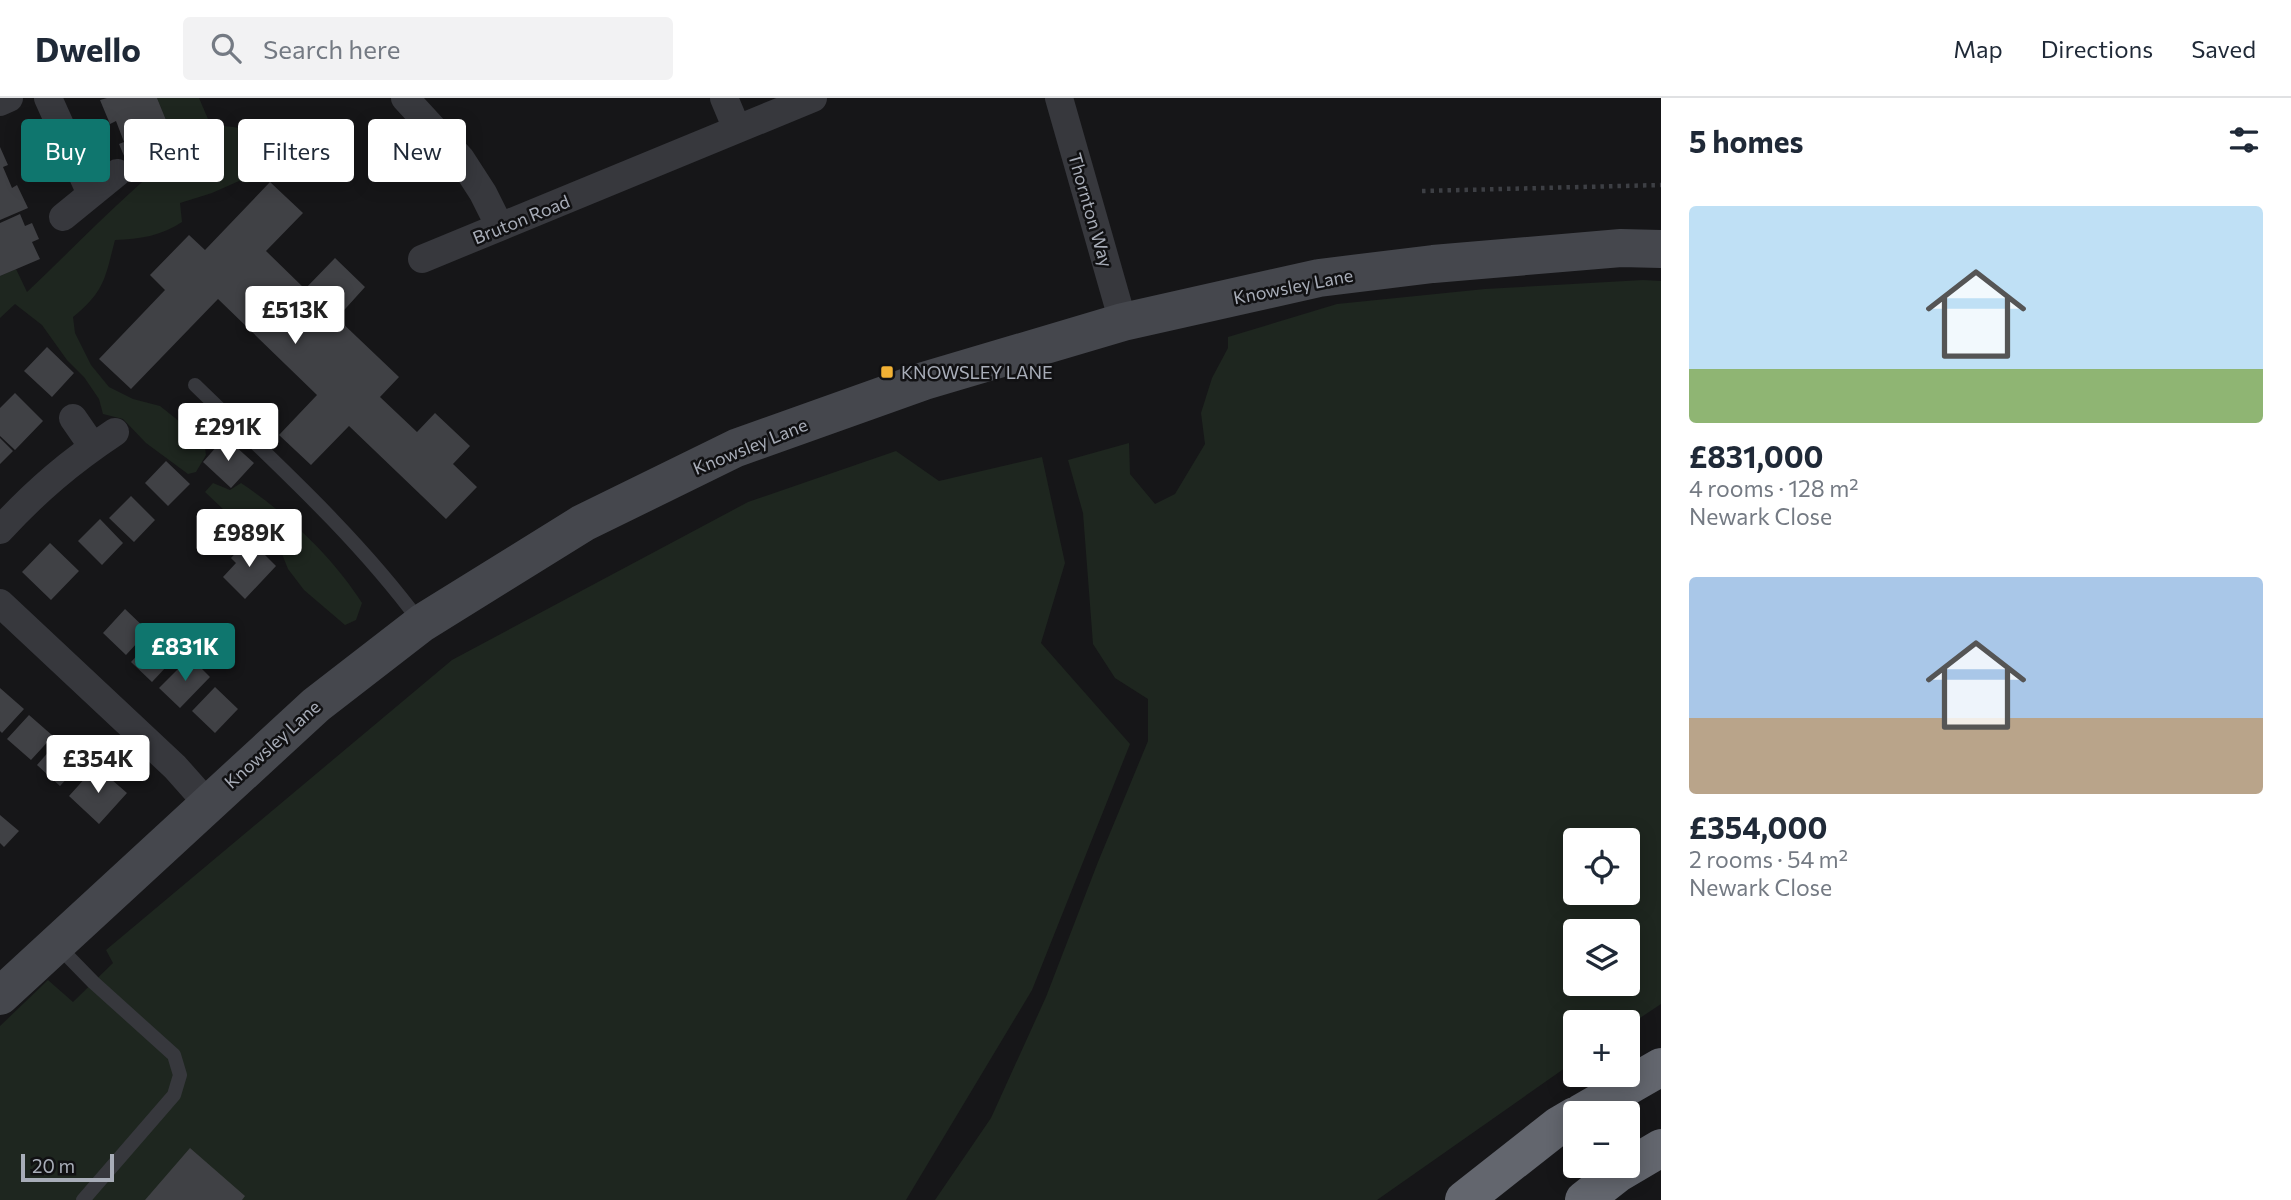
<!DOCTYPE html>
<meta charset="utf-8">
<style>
:root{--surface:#fff;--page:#f2f2f3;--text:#1f2937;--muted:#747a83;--line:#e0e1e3;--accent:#0f766e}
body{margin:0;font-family:Commissioner,sans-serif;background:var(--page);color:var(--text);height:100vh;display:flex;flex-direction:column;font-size:26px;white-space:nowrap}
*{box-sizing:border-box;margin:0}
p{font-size:23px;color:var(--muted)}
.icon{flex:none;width:38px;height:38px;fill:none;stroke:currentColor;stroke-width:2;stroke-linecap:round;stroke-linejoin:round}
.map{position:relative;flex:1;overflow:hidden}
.details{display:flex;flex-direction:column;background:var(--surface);width:630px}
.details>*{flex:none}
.top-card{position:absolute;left:21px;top:21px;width:665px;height:63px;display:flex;gap:14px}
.controls{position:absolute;left:1563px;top:730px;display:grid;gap:14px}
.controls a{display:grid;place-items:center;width:77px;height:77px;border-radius:7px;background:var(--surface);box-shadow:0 4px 18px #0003;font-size:35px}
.scale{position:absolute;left:21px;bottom:18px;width:93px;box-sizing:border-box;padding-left:7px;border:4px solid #a8adb8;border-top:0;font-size:19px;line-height:24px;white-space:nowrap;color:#a8adb8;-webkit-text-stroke:5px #111113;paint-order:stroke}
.price{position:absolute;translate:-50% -60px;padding:0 16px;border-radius:7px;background:#fff;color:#222;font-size:23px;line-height:46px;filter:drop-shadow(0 2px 4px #0008)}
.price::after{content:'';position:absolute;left:50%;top:42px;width:21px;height:16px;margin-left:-10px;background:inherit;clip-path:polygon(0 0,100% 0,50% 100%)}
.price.on{background:var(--accent);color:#fff}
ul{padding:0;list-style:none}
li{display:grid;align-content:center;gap:14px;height:371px;padding:0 28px}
li span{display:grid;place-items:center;height:217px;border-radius:7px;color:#555}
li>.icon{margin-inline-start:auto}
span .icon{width:126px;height:126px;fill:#fffc;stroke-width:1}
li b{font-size:30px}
h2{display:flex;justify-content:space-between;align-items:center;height:84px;padding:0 28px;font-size:30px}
.tag{padding:0 24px;border-radius:7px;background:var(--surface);box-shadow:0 4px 18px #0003;font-size:24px;line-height:63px}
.tag.on{background:var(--accent);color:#fff}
header{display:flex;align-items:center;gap:42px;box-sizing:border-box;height:98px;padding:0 35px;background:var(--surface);border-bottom:2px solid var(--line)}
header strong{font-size:33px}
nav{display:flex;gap:38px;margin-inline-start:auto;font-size:24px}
.search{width:490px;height:63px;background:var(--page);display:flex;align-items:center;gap:18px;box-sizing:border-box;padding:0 24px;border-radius:7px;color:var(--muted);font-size:26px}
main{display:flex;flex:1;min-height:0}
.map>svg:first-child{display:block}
.green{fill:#1e261f;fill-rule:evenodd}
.building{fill:#404145}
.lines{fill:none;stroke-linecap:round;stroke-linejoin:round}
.path{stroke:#3d3f44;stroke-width:4.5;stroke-dasharray:3.5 5;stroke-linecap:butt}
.service{stroke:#37383d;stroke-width:14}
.minor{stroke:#37383d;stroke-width:28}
.secondary{stroke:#45474d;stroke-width:38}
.motorway{stroke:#63666e;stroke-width:38}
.poi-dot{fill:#f2b134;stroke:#111113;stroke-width:2.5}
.labels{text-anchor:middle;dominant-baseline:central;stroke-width:5;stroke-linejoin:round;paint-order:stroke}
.street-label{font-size:18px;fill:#a8adb8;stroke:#111113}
.poi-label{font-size:18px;fill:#a8adb8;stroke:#111113;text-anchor:start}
</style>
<header>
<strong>Dwello</strong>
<div class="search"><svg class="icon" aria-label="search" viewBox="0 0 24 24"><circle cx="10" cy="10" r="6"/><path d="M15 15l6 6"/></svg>Search here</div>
<nav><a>Map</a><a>Directions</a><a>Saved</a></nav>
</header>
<main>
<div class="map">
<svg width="1661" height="1102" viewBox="0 0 1661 1102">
<rect width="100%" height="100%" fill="#161618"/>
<path class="green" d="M 157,0 L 199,0 L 211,28 C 246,27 260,35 284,59 L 285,76 L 247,85 L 239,83 L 212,95 L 180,105 L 182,124 C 161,138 140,141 115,142 C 105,180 105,193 73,219 L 75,235 L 91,267 L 109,289 L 133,301 L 160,308 L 204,343 L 206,357 L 196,374 L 188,376 L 146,345 L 123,321 L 103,316 L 99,301 L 84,279 L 67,262 L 42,227 L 15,206 L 0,220 L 0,178 L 16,171 L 27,194 C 85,139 142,78 207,31 L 175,44 Z
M 1643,182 L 1661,183 L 1661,906 L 1628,928 L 1628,924 L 1575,924 L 1575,963 L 1377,1102 L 935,1102 L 991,1020 L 1046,899 L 1098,764 L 1148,643 L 1148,601 L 1115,580 L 1093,546 L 1083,415 L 1068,362 L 1129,345 L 1130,376 L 1155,406 L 1175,396 L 1205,346 L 1201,315 L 1212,280 L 1228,250 L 1228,239 L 1337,206 L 1485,191 ZM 1575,742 L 1628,742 L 1628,794 L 1575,794 ZM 1575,833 L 1628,833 L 1628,886 L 1575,886 Z
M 896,353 L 939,383 L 1042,359 L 1065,465 L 1041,545 L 1130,646 L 1032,892 L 906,1102 L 0,1102 L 0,928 L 48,882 L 73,904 L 113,865 L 106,852 L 452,562 L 748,404 Z
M 213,385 L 230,392 L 241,385 C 286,415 333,459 362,505 L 356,522 L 345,527 L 304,492 L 288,471 L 280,451 L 245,423 L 224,412 L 205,394 Z"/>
<path class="building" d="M 107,0 L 157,0 L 175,44 L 127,65 L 119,46 L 124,44 L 116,23 L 110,26 L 100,2 Z
M 0,49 L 8,67 L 3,69 L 12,90 L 17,87 L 28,110 L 0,122 Z
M 270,84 L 303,115 L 266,153 L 305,191 L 335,160 L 365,189 L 337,220 L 399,279 L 380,299 L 417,334 L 435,315 L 470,348 L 453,366 L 477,389 L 446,421 L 349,328 L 311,367 L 279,337 L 317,297 L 218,201 L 131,291 L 99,261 L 165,192 L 150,177 L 189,137 L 205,152 Z
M 20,116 L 25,128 L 32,125 L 39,141 L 32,144 L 40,161 L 0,178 L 0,125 Z
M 47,249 L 74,275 L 52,299 L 24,273 Z
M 15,295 L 43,323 L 15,352 L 0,338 L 0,310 Z
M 225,339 L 254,365 L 231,390 L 203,364 Z
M 0,340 L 13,353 L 0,366 Z
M 166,363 L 190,386 L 168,408 L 145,385 Z
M 131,398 L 155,422 L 134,444 L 109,420 Z
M 100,421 L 123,445 L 102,467 L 78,443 Z
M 249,441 L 276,468 L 245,501 L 223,479 L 236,465 L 231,460 Z
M 50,445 L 79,473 L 51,502 L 22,474 Z
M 125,511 L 148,533 L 126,557 L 103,535 Z
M 161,532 L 182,552 L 152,584 L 131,564 Z
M 190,559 L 210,579 L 180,610 L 159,590 Z
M 215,589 L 238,611 L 215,635 L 192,613 Z
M 0,590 L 24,611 L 2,635 L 0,633 Z
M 29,617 L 53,638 L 31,662 L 7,641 Z
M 58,643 L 82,664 L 60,688 L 37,667 Z
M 96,668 L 127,695 L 99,726 L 69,698 Z
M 0,717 L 19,733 L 4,749 L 0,745 Z
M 190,1050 L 245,1098 L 242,1102 L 145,1102 Z"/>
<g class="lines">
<path class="path" d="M 1422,93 L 1661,87"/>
<path class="service" d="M 195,287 C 273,363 355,436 420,524
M 56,846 L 93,884 L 174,957 L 180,977 L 174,997 L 83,1102"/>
<path class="minor" d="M 48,0 L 91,96
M 405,0 L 461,61 L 483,95 L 500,129
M 724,0 L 737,31
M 1059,0 L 1123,224
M 0,4 L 9,0
M 63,119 L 117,75
M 422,161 L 813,0
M 73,320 L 93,349
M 0,432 C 37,392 70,364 115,334
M 0,505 L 175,669 L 207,705"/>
<path class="secondary" d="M 0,898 L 316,607 L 422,525 L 583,425 L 736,350 L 924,283 L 1123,224 L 1319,180 L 1433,166 L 1621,150 L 1661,151"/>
<path class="motorway" d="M 1581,1015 L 1661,969
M 1464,1102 L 1558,1028 L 1575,1018
M 1584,1102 L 1617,1076 L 1661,1050"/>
</g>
<rect class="poi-dot" x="880" y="267" width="14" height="14" rx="3.5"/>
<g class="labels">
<g class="street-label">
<text transform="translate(1091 112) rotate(74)">Thornton Way</text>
<text transform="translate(521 121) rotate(-22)">Bruton Road</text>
<text transform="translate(1293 188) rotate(-11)">Knowsley Lane</text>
<text transform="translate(750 348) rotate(-22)">Knowsley Lane</text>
<text transform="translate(272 646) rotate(-42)">Knowsley Lane</text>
</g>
<g class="poi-label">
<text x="901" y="274">KNOWSLEY LANE</text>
</g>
</g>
</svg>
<div class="controls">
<a><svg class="icon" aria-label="locate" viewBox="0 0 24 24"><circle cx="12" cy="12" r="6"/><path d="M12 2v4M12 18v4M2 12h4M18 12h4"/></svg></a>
<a><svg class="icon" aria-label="layers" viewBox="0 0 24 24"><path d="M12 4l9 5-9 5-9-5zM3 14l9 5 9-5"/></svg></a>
<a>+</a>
<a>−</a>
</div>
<div class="scale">20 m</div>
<b class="price" style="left:295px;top:248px">£513K</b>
<b class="price" style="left:228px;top:365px">£291K</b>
<b class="price" style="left:249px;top:471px">£989K</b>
<b class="price on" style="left:185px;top:585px">£831K</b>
<b class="price" style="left:98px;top:697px">£354K</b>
<div class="top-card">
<a class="tag on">Buy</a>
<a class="tag">Rent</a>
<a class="tag">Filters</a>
<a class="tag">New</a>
</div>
</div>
<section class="details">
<h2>5 homes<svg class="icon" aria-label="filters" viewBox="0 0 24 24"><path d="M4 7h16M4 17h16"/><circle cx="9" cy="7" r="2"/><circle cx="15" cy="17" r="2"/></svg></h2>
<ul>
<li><span style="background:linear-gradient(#bfe0f5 75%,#8fb573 0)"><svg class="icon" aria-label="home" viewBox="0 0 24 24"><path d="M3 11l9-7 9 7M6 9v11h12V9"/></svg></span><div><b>£831,000</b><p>4 rooms · 128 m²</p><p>Newark Close</p></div></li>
<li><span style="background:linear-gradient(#a9c7e8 65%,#b9a48a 0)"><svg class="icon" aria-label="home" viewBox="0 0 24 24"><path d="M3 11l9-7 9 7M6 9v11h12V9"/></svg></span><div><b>£354,000</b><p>2 rooms · 54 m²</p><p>Newark Close</p></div></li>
</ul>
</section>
</main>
